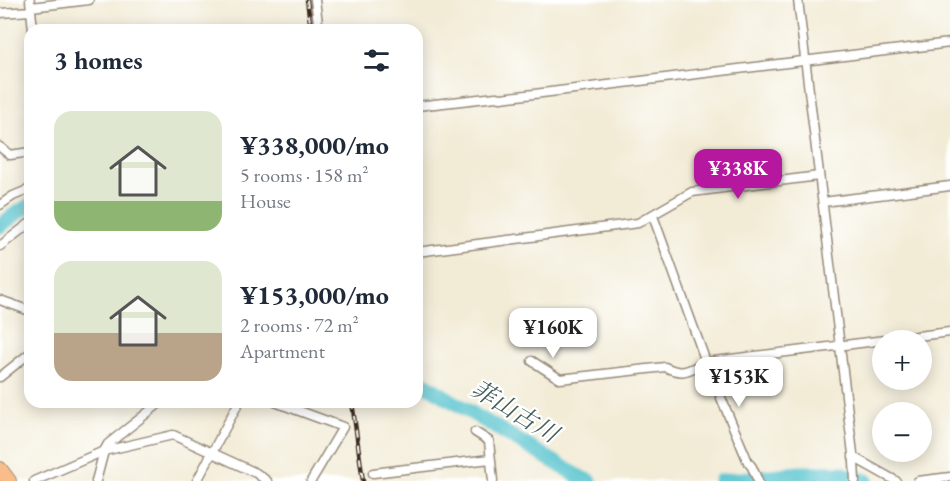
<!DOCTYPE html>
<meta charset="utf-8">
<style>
:root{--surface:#fff;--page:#f2f2f3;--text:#1f2937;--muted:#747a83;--accent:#b5179e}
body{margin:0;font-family:"EB Garamond","Noto Serif JP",serif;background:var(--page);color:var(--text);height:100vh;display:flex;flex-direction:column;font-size:22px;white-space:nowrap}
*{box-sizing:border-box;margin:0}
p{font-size:20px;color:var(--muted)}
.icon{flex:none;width:33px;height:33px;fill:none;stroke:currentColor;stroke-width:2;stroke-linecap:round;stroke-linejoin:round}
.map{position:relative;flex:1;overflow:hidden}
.side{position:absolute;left:24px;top:24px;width:399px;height:384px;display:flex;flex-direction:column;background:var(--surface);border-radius:18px;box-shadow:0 3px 15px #0003}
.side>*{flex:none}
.buttons{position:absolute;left:872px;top:330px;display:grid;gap:12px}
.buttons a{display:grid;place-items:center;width:60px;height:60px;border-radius:50%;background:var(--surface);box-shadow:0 3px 15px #0003;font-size:30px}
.price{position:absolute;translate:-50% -51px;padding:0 14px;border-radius:12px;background:#fff;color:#222;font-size:20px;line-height:39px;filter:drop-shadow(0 2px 3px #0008)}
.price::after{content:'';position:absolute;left:50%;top:36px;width:18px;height:14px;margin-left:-9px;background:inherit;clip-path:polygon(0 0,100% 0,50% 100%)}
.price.on{background:var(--accent);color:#fff}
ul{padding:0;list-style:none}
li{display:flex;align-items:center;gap:18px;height:150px;padding:0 30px}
li span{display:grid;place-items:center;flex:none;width:168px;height:120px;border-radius:18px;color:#555}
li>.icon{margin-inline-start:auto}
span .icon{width:72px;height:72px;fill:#fffc;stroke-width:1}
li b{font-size:26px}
h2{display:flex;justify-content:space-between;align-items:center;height:72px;padding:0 30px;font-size:26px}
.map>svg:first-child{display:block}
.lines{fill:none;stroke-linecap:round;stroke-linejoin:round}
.river{stroke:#55c2cd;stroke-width:15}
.minor-casing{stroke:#968a7a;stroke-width:11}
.trunk-casing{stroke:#968a7a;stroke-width:16}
.minor{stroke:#fff;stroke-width:8}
.trunk{stroke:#f8bd89;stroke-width:14}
.rail-casing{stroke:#3b2a1e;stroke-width:4.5}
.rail{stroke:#fff;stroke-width:2;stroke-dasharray:7;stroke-linecap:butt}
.labels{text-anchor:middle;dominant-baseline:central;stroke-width:4.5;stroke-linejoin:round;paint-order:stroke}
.water-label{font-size:24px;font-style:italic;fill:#445f5b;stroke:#fff}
</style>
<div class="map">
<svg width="950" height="481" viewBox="0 0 950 481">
<rect width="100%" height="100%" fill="#fff"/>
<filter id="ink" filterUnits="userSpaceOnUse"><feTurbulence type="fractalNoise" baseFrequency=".0167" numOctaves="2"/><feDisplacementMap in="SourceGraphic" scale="12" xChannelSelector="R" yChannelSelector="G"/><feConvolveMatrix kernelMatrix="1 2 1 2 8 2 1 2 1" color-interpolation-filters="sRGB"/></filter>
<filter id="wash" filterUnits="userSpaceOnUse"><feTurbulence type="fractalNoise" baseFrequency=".008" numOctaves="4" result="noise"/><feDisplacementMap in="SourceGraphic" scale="24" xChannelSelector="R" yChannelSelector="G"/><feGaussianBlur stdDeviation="1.35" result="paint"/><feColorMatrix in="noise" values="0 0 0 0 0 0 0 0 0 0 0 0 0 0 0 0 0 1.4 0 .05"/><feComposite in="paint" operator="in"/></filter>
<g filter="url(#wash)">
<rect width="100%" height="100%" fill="#f2ebd5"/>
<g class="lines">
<path class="river" d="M 0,226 L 14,215 L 30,205
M 417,379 L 470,412 L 583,479 L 590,481
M 721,481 L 799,473 L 840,473 L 866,481"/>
</g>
</g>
<g filter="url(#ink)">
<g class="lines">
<g class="minor-casing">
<path id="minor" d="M 30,0 L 33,30
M 315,0 L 319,30
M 798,0 L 854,462 L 855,481
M 31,7 L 89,0
M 0,13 L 31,11
M 417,106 L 496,97 L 501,98 L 950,43
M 0,147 L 10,155 L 30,152
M 823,202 L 950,186
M 0,205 L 13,196 L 30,189
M 653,216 L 706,362 L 748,462 L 752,467 L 758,481
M 0,246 L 30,223
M 417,252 L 638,223 L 692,192 L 819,176
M 0,300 L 30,311
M 532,361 L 560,379 L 665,367 C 684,376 688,370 706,362 L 950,332
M 0,377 L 30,353
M 275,402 L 343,427 L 311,481
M 475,432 L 489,441 L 493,481
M 853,457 L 896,481
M 373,473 L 490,459
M 34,481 L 104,451 L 173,435 L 256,473 L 267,481
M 96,481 L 104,451 L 108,444 L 161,402
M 197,481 L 239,402
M 918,481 L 950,477"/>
</g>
<g class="trunk-casing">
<path id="trunk" d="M 0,469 L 9,481"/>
</g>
<use href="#minor" class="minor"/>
<use href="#trunk" class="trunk"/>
<g class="rail-casing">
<path id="rail" d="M 307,0 L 311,30
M 352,402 L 363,481"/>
</g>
<use href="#rail" class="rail"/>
</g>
</g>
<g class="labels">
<g class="water-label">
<text transform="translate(515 411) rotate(31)">菲山古川</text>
</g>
</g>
</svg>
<div class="buttons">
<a>+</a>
<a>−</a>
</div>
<b class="price on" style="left:738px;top:200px">¥338K</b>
<b class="price" style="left:553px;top:359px">¥160K</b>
<b class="price" style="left:739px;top:408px">¥153K</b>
<section class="side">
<h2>3 homes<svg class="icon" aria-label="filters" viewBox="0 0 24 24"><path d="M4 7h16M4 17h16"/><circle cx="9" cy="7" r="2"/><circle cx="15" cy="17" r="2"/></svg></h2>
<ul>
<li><span style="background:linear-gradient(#dfe7d0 75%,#8fb573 0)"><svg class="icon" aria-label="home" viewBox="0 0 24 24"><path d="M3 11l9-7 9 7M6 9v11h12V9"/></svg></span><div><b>¥338,000/mo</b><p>5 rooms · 158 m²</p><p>House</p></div></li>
<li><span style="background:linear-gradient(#dfe7d0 60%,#b9a48a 0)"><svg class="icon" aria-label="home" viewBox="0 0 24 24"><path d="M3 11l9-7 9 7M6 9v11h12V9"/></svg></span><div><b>¥153,000/mo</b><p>2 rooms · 72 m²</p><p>Apartment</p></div></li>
</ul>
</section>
</div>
